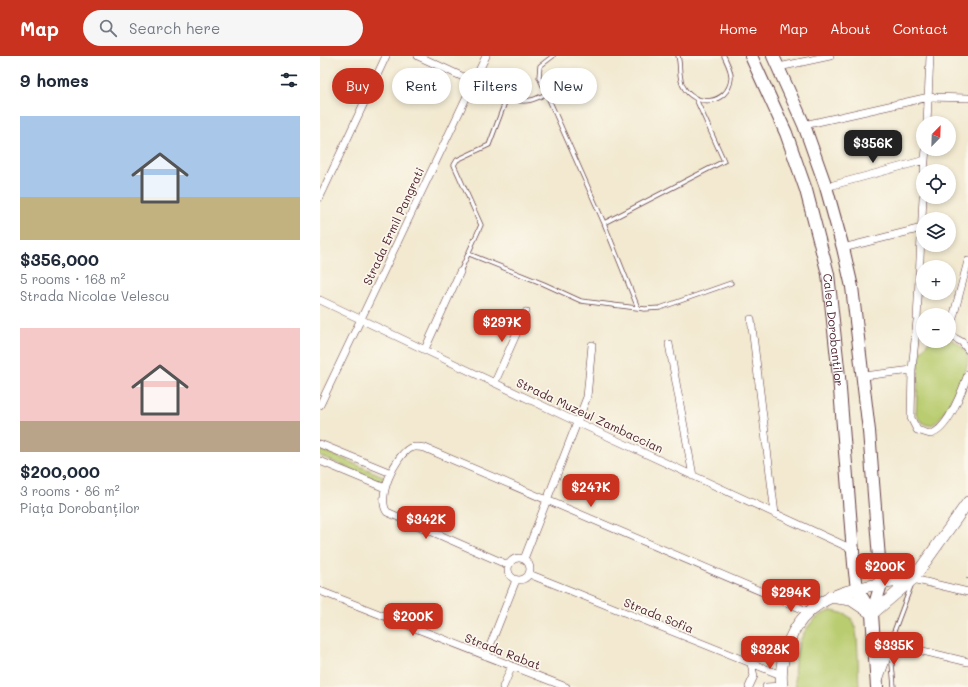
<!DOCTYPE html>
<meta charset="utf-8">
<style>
:root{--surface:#fff;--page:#f6f6f7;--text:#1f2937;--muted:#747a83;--accent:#c8321e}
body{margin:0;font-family:Mali,sans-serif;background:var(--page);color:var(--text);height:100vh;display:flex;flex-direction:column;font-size:15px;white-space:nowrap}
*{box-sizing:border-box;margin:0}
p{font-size:13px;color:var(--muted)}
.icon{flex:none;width:22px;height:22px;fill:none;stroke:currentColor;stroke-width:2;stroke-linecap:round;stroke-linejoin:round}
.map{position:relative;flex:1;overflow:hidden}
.side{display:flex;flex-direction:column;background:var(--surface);width:320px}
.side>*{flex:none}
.guide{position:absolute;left:12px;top:12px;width:380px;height:36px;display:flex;gap:8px}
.needle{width:26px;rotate:23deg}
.fabs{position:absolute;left:596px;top:60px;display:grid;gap:8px}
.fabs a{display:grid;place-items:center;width:40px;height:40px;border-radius:50%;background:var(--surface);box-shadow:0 2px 6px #0003;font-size:20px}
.price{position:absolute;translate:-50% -34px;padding:0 9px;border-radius:8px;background:var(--accent);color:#fff;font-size:13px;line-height:26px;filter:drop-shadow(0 1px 2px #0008)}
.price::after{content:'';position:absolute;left:50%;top:24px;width:12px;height:9px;margin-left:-6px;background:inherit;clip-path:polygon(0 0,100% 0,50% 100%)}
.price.active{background:#222;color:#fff}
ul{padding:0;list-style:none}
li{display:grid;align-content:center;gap:8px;height:212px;padding:0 20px}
li span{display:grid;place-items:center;height:124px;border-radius:0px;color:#555}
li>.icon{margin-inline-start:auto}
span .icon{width:72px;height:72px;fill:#fffc;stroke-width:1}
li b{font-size:17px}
h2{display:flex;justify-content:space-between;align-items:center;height:48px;padding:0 20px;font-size:17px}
.chip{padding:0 14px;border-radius:18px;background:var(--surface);box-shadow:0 2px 6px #0003;font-size:14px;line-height:36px}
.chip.active{background:var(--accent);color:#fff}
header{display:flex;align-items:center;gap:24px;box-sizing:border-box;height:56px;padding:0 20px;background:var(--accent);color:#fff}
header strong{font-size:19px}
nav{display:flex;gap:22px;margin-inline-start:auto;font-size:14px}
.search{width:280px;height:36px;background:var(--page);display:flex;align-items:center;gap:10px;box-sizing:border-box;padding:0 14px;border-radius:22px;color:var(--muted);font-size:15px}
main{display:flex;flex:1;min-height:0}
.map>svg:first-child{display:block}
.green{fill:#b9cc6f;stroke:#82764d}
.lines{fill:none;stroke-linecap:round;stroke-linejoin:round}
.lane-casing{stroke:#633d44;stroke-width:5}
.street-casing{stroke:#633d44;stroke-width:8}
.secondary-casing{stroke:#633d44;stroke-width:12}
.primary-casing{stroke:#633d44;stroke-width:14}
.path{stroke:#633d44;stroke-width:1.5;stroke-dasharray:1 3;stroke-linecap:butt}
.lane{stroke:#fff;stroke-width:3.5}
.street{stroke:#fff;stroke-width:7}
.secondary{stroke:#fff;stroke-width:11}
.primary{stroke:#fff;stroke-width:12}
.labels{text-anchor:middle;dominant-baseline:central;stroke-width:3.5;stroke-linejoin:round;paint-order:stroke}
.street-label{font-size:12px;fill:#4a1f2b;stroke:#fbf7ec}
</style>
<header>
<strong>Map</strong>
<div class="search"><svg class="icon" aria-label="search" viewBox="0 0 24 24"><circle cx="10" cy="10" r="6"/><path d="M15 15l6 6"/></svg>Search here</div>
<nav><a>Home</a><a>Map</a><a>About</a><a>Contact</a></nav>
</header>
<main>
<section class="side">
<h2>9 homes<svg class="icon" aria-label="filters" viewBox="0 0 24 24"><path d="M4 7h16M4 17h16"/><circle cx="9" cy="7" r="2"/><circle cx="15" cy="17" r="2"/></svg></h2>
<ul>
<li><span style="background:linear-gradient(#a9c7e8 65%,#c2b280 0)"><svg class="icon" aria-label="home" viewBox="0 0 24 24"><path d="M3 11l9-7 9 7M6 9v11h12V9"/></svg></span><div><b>$356,000</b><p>5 rooms · 168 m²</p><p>Strada Nicolae Velescu</p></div></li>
<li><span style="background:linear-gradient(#f6c9c9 75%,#b9a48a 0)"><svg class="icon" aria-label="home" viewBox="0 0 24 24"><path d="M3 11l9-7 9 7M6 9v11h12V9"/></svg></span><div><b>$200,000</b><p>3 rooms · 86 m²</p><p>Piața Dorobanților</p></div></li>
</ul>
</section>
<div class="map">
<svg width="648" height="631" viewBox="0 0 648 631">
<rect width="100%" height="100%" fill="#fbf7ec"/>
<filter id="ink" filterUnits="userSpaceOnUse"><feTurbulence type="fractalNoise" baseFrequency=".025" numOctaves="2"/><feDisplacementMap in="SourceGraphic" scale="8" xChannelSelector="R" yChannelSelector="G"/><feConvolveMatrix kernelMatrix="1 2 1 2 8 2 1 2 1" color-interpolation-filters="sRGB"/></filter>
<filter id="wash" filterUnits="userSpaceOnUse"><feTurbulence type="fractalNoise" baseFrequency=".012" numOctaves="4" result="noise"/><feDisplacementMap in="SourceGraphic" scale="16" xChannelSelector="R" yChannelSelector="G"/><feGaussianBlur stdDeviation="0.9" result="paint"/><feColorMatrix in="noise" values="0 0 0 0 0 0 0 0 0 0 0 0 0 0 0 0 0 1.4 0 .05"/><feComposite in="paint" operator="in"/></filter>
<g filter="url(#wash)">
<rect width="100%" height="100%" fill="#f2e9d0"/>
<path class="green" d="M 629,282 C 638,287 645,291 648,301 C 648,315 639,330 632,341 C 625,356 611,385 596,358 L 599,305 L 601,296 L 609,285 L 629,285 Z
M 0,393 L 63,420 L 64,424 L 61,426 L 0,400 Z
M 511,555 C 519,556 529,558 533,565 C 539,574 538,618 539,631 L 476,631 C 470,604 481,562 511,555 Z"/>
</g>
<g filter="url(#ink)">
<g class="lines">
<g class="lane-casing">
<path id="lane" d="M 233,0 L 220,10 L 219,21 L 284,167 L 318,252
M 358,0 C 361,10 358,20 363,30 C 374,52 408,49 411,23 C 412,15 407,7 404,0
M 154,26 C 169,33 193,49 211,44 C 216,43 221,40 226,38
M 284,167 L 404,105 L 376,43
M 149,198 L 224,228 L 261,245 L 325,253 L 340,252 L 411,227
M 140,216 L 161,169 L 134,109 L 137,104 L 169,89 L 187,41
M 570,586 L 591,530
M 571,596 L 574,631"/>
</g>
<g class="street-casing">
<path id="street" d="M 98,0 L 154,26
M 459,11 L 510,0
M 607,67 L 610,0
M 484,69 L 609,41 L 648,42
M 604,115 L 606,93
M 506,131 L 605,104
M 0,141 L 66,0
M 603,141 L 597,264 L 592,314 L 591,362 L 597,374 L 610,378 C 628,375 642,335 648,318
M 523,192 L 602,172
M 0,244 L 259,367 L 532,493
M 431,263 L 455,458
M 629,277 L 648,205
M 629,279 L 642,286 L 648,294
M 349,288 L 373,420
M 105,293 L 140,216
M 544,320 L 592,314
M 175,326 L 206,256
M 0,349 L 166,0
M 0,388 L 71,417
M 0,405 L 65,432
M188 513a11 11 0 1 1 22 0a11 11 0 1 1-22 0Z
M 204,503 L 267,341 L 272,289
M 188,509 L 67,456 C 56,442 75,400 90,392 C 95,390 100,391 105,392 L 487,555
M 209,518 L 461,619
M 593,523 L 648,536
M 0,535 L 246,631
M 570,587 L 648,606
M 166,600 L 196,524
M 183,631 L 192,610
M 429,631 L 434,620 L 431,608
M 446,631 L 462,630"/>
</g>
<g class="secondary-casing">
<path id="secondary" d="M 560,508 L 572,516 L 588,522
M 510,541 L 531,544 L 552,558 L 593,523 L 648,446
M 557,624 L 570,587
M 462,631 C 460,615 463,598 470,583 C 491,533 545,531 592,523"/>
</g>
<g class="primary-casing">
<g id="primary">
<path id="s1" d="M 431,0 L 466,77 L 486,134 L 508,218 L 519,321 L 534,508 L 537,533 L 552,558"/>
<path d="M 453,0 L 484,69 L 506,131 L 523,192 L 532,231 L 549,375 L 561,528 L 552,558 L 557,631"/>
</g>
</g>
<path class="path" d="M 647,523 L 648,521"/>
<use href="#lane" class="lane"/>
<use href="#street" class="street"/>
<use href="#secondary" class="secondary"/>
<use href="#primary" class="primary"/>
</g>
</g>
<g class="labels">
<g class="street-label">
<text transform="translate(73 170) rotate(-65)">Strada Ermil Pangrati</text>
<text stroke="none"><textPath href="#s1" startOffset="288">Calea Dorobanților</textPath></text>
<text transform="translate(270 359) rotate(25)">Strada Muzeul Zambaccian</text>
<text transform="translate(339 559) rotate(22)">Strada Sofia</text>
<text transform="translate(183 595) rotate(21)">Strada Rabat</text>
</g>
</g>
</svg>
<div class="fabs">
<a><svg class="needle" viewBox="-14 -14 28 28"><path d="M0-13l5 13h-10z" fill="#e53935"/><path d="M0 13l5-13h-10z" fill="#747a83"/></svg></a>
<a><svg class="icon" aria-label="locate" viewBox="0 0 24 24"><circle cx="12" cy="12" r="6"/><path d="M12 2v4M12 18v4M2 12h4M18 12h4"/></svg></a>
<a><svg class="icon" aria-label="layers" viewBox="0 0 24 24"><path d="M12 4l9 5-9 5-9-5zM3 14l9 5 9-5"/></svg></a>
<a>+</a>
<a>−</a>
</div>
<b class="price active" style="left:553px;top:108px">$356K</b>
<b class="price" style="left:182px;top:287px">$297K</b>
<b class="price" style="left:271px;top:452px">$247K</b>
<b class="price" style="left:106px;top:484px">$342K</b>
<b class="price" style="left:565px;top:531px">$200K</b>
<b class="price" style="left:471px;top:557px">$294K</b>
<b class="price" style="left:93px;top:581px">$200K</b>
<b class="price" style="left:574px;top:610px">$335K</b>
<b class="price" style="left:450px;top:614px">$328K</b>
<div class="guide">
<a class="chip active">Buy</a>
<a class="chip">Rent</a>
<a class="chip">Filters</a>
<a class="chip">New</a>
</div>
</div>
</main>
